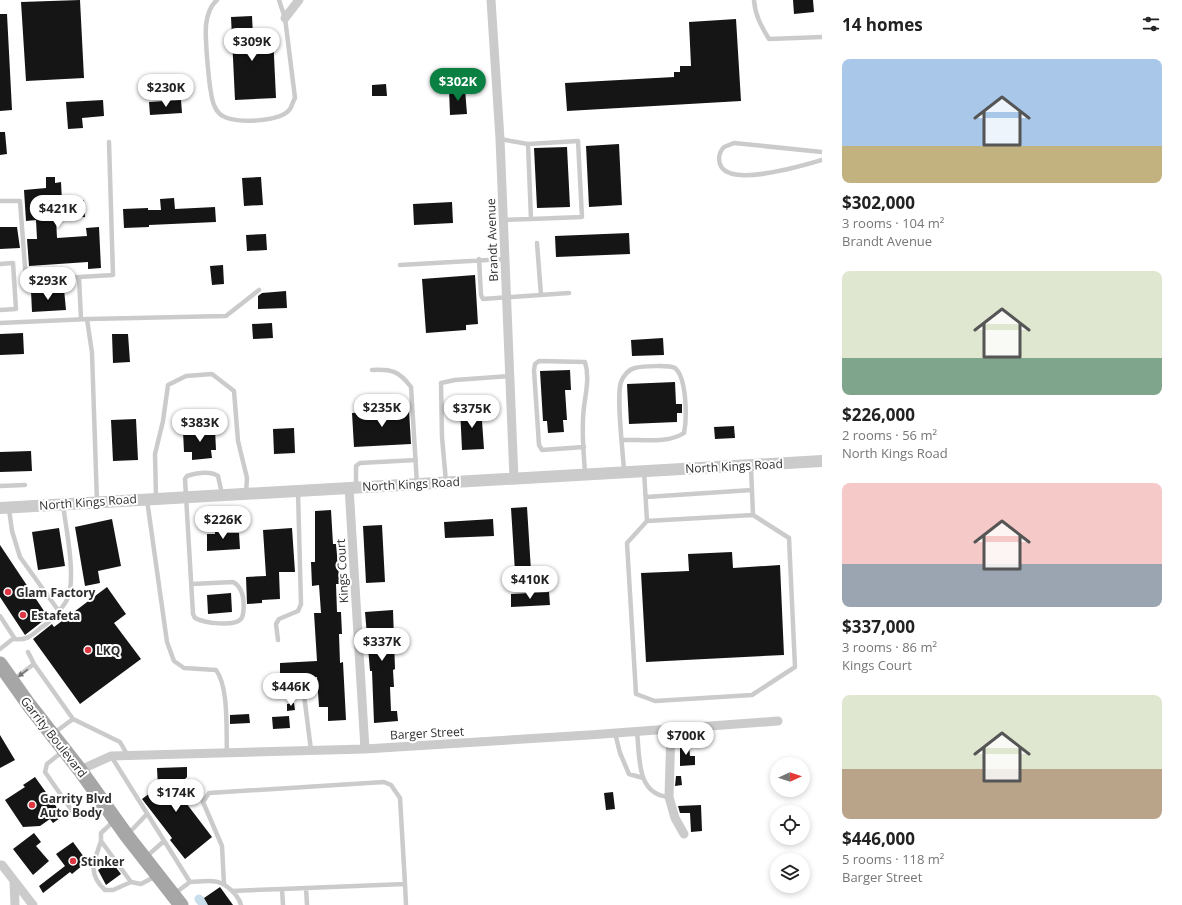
<!DOCTYPE html>
<meta charset="utf-8">
<style>
:root{--surface:#fff;--page:#f2f2f2;--text:#222;--muted:#767676;--accent:#0b8043}
body{margin:0;font-family:"Open Sans",sans-serif;background:var(--page);color:var(--text);height:100vh;display:flex;flex-direction:column;font-size:15px;white-space:nowrap}
*{box-sizing:border-box;margin:0}
p{font-size:13px;color:var(--muted)}
.icon{flex:none;width:22px;height:22px;fill:none;stroke:currentColor;stroke-width:2;stroke-linecap:round;stroke-linejoin:round}
.map{position:relative;flex:1;overflow:hidden}
.side{display:flex;flex-direction:column;background:var(--surface);width:360px}
.side>*{flex:none}
.needle{width:26px;rotate:87deg}
.controls{position:absolute;left:770px;top:757px;display:grid;gap:8px}
.controls a{display:grid;place-items:center;width:40px;height:40px;border-radius:50%;background:var(--surface);box-shadow:0 2px 6px #0003;font-size:20px}
.price{position:absolute;translate:-50% -34px;padding:0 9px;border-radius:14px;background:#fff;color:#222;font-size:13px;line-height:26px;filter:drop-shadow(0 1px 2px #0008)}
.price::after{content:'';position:absolute;left:50%;top:24px;width:12px;height:9px;margin-left:-6px;background:inherit;clip-path:polygon(0 0,100% 0,50% 100%)}
.price.on{background:var(--accent);color:#fff}
ul{padding:0;list-style:none}
li{display:grid;align-content:center;gap:8px;height:212px;padding:0 20px}
li span{display:grid;place-items:center;height:124px;border-radius:8px;color:#555}
li>.icon{margin-inline-start:auto}
span .icon{width:72px;height:72px;fill:#fffc;stroke-width:1}
li b{font-size:17px}
h2{display:flex;justify-content:space-between;align-items:center;height:48px;padding:0 20px;font-size:17px}
main{display:flex;flex:1;min-height:0}
.map>svg:first-child{display:block}
.lines{fill:none;stroke-linecap:round;stroke-linejoin:round}
.canal{stroke:#c9ddea;stroke-width:9}
.building{fill:#151515}
.service{stroke:#cbcbcb;stroke-width:4.5}
.minor{stroke:#cbcbcb;stroke-width:9}
.tertiary{stroke:#cbcbcb;stroke-width:12}
.primary{stroke:#a6a6a6;stroke-width:15}
.oneway{fill:#757575}
.poi-dot{fill:#dd3744;stroke:#fff;stroke-width:1.5}
.labels{text-anchor:middle;dominant-baseline:central;stroke-width:4;stroke-linejoin:round;paint-order:stroke}
.street-label{font-size:12px;fill:#2e2e2e;stroke:#fff}
.poi-label{font-size:12px;font-weight:bold;fill:#2e2e2e;stroke:#fff;text-anchor:start}
</style>
<main>
<div class="map">
<svg width="822" height="905" viewBox="0 0 822 905">
<rect width="100%" height="100%" fill="#fff"/>
<g class="lines">
<path class="canal" d="M 199,899 L 204,905"/>
</g>
<path class="building" d="M 80,0 L 84,78 L 26,81 L 21,2 Z
M 793,0 L 813,0 L 814,12 L 794,14 Z
M 0,14 L 7,14 L 12,110 L 0,111 Z
M 252,16 L 253,36 L 273,35 L 276,98 L 235,100 L 231,17 Z
M 736,19 L 741,101 L 567,111 L 565,83 L 674,77 L 674,72 L 680,72 L 680,66 L 691,66 L 689,22 Z
M 386,84 L 387,96 L 372,96 L 372,85 Z
M 465,89 L 467,114 L 450,115 L 449,90 Z
M 103,100 L 104,116 L 82,118 L 83,128 L 68,129 L 66,102 Z
M 181,100 L 182,113 L 150,115 L 149,102 Z
M 0,132 L 5,132 L 7,154 L 0,155 Z
M 619,144 L 622,205 L 589,207 L 586,146 Z
M 567,147 L 570,207 L 537,208 L 534,148 Z
M 46,177 L 55,177 L 55,183 L 61,182 L 62,201 L 84,200 L 85,217 L 56,219 L 57,238 L 87,236 L 86,228 L 99,227 L 101,268 L 88,269 L 88,262 L 29,266 L 27,239 L 37,239 L 36,220 L 26,221 L 24,190 L 46,188 Z
M 261,177 L 263,205 L 244,206 L 242,178 Z
M 174,198 L 175,209 L 215,207 L 216,222 L 149,225 L 149,227 L 124,228 L 123,209 L 148,208 L 148,210 L 161,210 L 160,199 Z
M 452,202 L 453,223 L 414,225 L 413,204 Z
M 0,227 L 17,227 L 20,248 L 0,249 Z
M 629,233 L 630,254 L 556,257 L 555,236 Z
M 266,234 L 267,250 L 247,251 L 246,235 Z
M 223,265 L 224,284 L 212,285 L 210,266 Z
M 475,275 L 478,324 L 466,325 L 466,330 L 426,333 L 422,279 Z
M 64,289 L 66,310 L 32,312 L 31,291 Z
M 286,291 L 287,308 L 258,309 L 258,296 L 262,293 Z
M 272,323 L 273,338 L 253,339 L 252,324 Z
M 23,333 L 24,354 L 0,355 L 0,334 Z
M 112,334 L 128,334 L 130,362 L 113,363 Z
M 663,338 L 664,355 L 632,356 L 631,340 Z
M 570,370 L 571,390 L 565,390 L 567,420 L 563,420 L 564,432 L 548,433 L 547,421 L 543,421 L 540,371 Z
M 675,382 L 676,404 L 682,404 L 682,413 L 677,413 L 677,422 L 629,424 L 627,384 Z
M 481,407 L 484,449 L 462,450 L 460,408 Z
M 409,410 L 411,444 L 354,447 L 352,413 Z
M 136,419 L 138,460 L 113,461 L 111,420 Z
M 734,426 L 735,438 L 715,439 L 714,427 Z
M 294,428 L 295,453 L 274,454 L 273,429 Z
M 215,429 L 216,450 L 211,450 L 212,458 L 192,460 L 192,452 L 184,452 L 183,431 Z
M 31,451 L 32,471 L 0,472 L 0,452 Z
M 527,507 L 531,571 L 515,572 L 511,508 Z
M 331,510 L 333,544 L 336,544 L 339,577 L 341,577 L 341,584 L 336,584 L 337,612 L 341,612 L 342,634 L 339,634 L 340,663 L 343,662 L 346,720 L 328,721 L 328,707 L 319,707 L 317,677 L 280,679 L 280,663 L 317,661 L 314,613 L 321,613 L 319,585 L 312,586 L 311,562 L 315,562 L 315,511 Z
M 112,519 L 121,566 L 98,571 L 100,583 L 85,586 L 75,527 Z
M 493,519 L 494,536 L 445,538 L 444,522 Z
M 224,525 L 225,533 L 239,533 L 240,549 L 207,551 L 207,534 L 215,534 L 215,526 Z
M 382,525 L 385,582 L 366,583 L 363,526 Z
M 59,528 L 65,566 L 38,570 L 32,532 Z
M 292,528 L 295,572 L 279,572 L 280,599 L 262,600 L 262,603 L 247,604 L 246,577 L 266,576 L 263,530 Z
M 0,545 L 48,617 L 25,635 L 0,597 Z
M 732,552 L 733,568 L 780,565 L 784,655 L 646,662 L 641,573 L 689,571 L 688,554 Z
M 107,587 L 126,614 L 114,623 L 141,659 L 80,704 L 33,639 L 52,624 L 54,627 Z
M 549,592 L 550,605 L 511,607 L 511,594 Z
M 231,593 L 232,612 L 208,614 L 207,595 Z
M 393,610 L 395,669 L 393,670 L 394,687 L 390,687 L 391,711 L 397,711 L 398,721 L 374,723 L 372,671 L 370,671 L 365,612 Z
M 294,703 L 295,710 L 287,711 L 287,704 Z
M 249,714 L 250,723 L 230,724 L 230,715 Z
M 289,716 L 290,728 L 273,729 L 272,717 Z
M 0,735 L 15,760 L 0,768 Z
M 689,744 L 690,756 L 695,756 L 695,765 L 680,766 L 680,745 Z
M 187,767 L 187,777 L 184,780 L 180,780 L 180,782 L 164,782 L 176,798 L 180,795 L 212,837 L 185,859 L 170,840 L 172,838 L 142,799 L 158,787 L 157,768 Z
M 676,776 L 681,776 L 682,785 L 675,786 Z
M 35,777 L 63,816 L 53,823 L 50,819 L 40,826 L 23,827 L 5,800 L 25,787 L 23,785 Z
M 613,792 L 615,809 L 606,810 L 604,793 Z
M 701,805 L 702,831 L 691,832 L 690,813 L 680,813 L 678,806 Z
M 34,833 L 41,842 L 36,846 L 49,861 L 33,875 L 13,849 Z
M 73,842 L 84,857 L 83,865 L 72,874 L 70,872 L 43,893 L 39,886 L 65,866 L 56,854 Z
M 111,861 L 121,874 L 106,885 L 98,870 Z
M 220,887 L 233,905 L 208,905 L 204,898 Z"/>
<g class="lines">
<path class="service" d="M 217,0 C 210,6 207,16 206,25 C 205,37 209,98 215,107 C 216,110 220,115 223,116 C 235,124 281,122 290,109 C 292,106 293,101 295,98 L 285,18 L 279,0
M 754,0 C 755,15 761,26 769,39 L 822,37
M 500,139 L 528,144 L 531,219 L 504,220
M 528,144 L 578,141 L 582,217 L 531,219
M 822,152 L 734,143 L 724,147 C 719,152 718,157 720,164 C 728,189 804,165 822,160
M 0,201 L 20,201 L 26,280 L 79,277
M 537,243 L 541,295
M 479,259 L 481,295 L 483,299 L 569,293
M 0,264 L 13,263 L 16,309 L 0,310
M 400,265 L 505,259
M 81,319 L 79,277 L 113,275 L 109,142
M 87,319 L 92,353 L 97,502
M 0,323 L 89,319 L 226,316 L 259,290
M 372,370 C 392,369 399,371 411,387 L 417,484
M 622,440 C 640,439 668,444 684,433 C 687,419 687,378 675,368 C 670,365 642,366 635,368 C 629,369 623,376 621,382 C 616,396 623,452 624,471
M 584,447 L 542,450 L 539,445 L 534,370 L 535,364 L 539,361 L 585,362 C 591,381 583,401 583,420 C 582,438 584,456 585,473
M 644,471 L 647,521 L 753,515 L 751,467
M 446,482 L 442,437 L 441,383 L 455,380 L 510,376
M 0,486 L 25,485
M 356,487 L 356,466 L 360,463 L 416,460
M 646,497 L 752,490
M 156,498 L 155,454 L 163,421 L 168,385 L 186,376 L 212,374 L 234,391 L 238,441 L 247,478 L 246,493
M 147,500 L 167,642 L 174,661 L 184,668 L 216,670 C 229,687 226,731 227,753
M 9,509 L 12,531 L 20,557 L 58,610
M 647,521 L 627,543 L 636,694 L 655,701 L 752,695 L 795,667 L 789,538 L 753,515
M 192,584 L 233,582 C 237,584 239,586 241,591 C 244,596 245,614 241,619 C 234,627 204,623 195,618 L 193,614 L 186,496 L 185,479 L 187,476 C 197,473 210,471 218,476 L 222,494
M 0,616 L 15,639 C 27,641 33,634 42,627 C 49,623 66,605 68,597 C 76,576 66,528 63,505
M 278,640 L 276,624 L 279,619 L 298,611 L 301,604 L 298,492
M 0,649 L 14,638
M 28,652 L 34,664 L 73,719 L 120,742 L 128,756
M 14,679 L 34,664
M 282,684 L 301,687 L 304,695 L 311,750
M 637,732 C 640,758 636,794 669,797
M 54,733 L 73,719
M 615,733 L 620,753 L 629,774 L 643,778
M 62,752 L 47,764 L 45,772 L 75,815 L 83,817 L 103,804
M 111,756 L 190,882 L 174,894
M 114,821 L 101,833 L 101,841 L 131,882 L 141,884 L 156,876
M 129,833 L 147,814
M 101,841 C 94,862 87,873 105,890 L 113,890 L 131,882
M 146,857 L 164,841
M 190,882 C 210,881 220,877 235,894 C 238,898 240,900 241,905
M 224,884 L 222,846 L 203,802 L 209,793 L 384,782 L 391,785 L 400,798 L 405,884 L 282,889 L 283,905
M 405,884 L 406,905
M 306,888 L 307,905
M 232,891 L 282,889"/>
<path class="minor" d="M 491,0 L 500,139 L 514,479
M 285,18 L 299,0
M 349,487 L 365,749
M 671,729 L 669,797 L 675,818 L 684,834
M 80,770 L 111,756 L 365,749 L 589,735 L 778,721
M 0,865 L 2,865 L 33,905
M 14,881 L 15,905"/>
<path class="tertiary" d="M 0,508 L 822,461"/>
<path class="primary" d="M 0,664 L 29,705 L 80,770 L 127,836 L 181,905"/>
</g>
<defs><path id="oneway-solid" d="M-6-.8H1V-3.2L6.5 0L1 3.2V.8H-6Z"/></defs>
<use class="oneway" href="#oneway-solid" transform="translate(23 673) rotate(143)"/>
<g class="poi-dot">
<circle cx="8" cy="592" r="4"/>
<circle cx="23" cy="615" r="4"/>
<circle cx="88" cy="650" r="4"/>
<circle cx="32" cy="805" r="4"/>
<circle cx="73" cy="861" r="4"/>
</g>
<g class="labels">
<g class="street-label">
<text transform="translate(492 240) rotate(-92)">Brandt Avenue</text>
<text transform="translate(734 466) rotate(-3)">North Kings Road</text>
<text transform="translate(411 484) rotate(-3)">North Kings Road</text>
<text transform="translate(88 502) rotate(-4)">North Kings Road</text>
<text transform="translate(342 571) rotate(-93)">Kings Court</text>
<text transform="translate(427 733) rotate(-3)">Barger Street</text>
<text transform="translate(54 737) rotate(52)">Garrity Boulevard</text>
</g>
<g class="poi-label">
<text x="16" y="592">Glam Factory</text>
<text x="31" y="615">Estafeta</text>
<text x="96" y="650">LKQ</text>
<text x="40" y="798">Garrity Blvd<tspan x="40" dy="14">Auto Body</tspan></text>
<text x="81" y="861">Stinker</text>
</g>
</g>
</svg>
<div class="controls">
<a><svg class="needle" viewBox="-14 -14 28 28"><path d="M0-13l5 13h-10z" fill="#e53935"/><path d="M0 13l5-13h-10z" fill="#767676"/></svg></a>
<a><svg class="icon" aria-label="locate" viewBox="0 0 24 24"><circle cx="12" cy="12" r="6"/><path d="M12 2v4M12 18v4M2 12h4M18 12h4"/></svg></a>
<a><svg class="icon" aria-label="layers" viewBox="0 0 24 24"><path d="M12 4l9 5-9 5-9-5zM3 14l9 5 9-5"/></svg></a>
</div>
<b class="price" style="left:252px;top:62px">$309K</b>
<b class="price on" style="left:458px;top:102px">$302K</b>
<b class="price" style="left:166px;top:108px">$230K</b>
<b class="price" style="left:58px;top:229px">$421K</b>
<b class="price" style="left:48px;top:301px">$293K</b>
<b class="price" style="left:382px;top:428px">$235K</b>
<b class="price" style="left:472px;top:429px">$375K</b>
<b class="price" style="left:200px;top:443px">$383K</b>
<b class="price" style="left:223px;top:540px">$226K</b>
<b class="price" style="left:530px;top:600px">$410K</b>
<b class="price" style="left:382px;top:662px">$337K</b>
<b class="price" style="left:291px;top:707px">$446K</b>
<b class="price" style="left:686px;top:756px">$700K</b>
<b class="price" style="left:176px;top:813px">$174K</b>
</div>
<section class="side">
<h2>14 homes<svg class="icon" aria-label="filters" viewBox="0 0 24 24"><path d="M4 7h16M4 17h16"/><circle cx="9" cy="7" r="2"/><circle cx="15" cy="17" r="2"/></svg></h2>
<ul>
<li><span style="background:linear-gradient(#a9c7e8 70%,#c2b280 0)"><svg class="icon" aria-label="home" viewBox="0 0 24 24"><path d="M3 11l9-7 9 7M6 9v11h12V9"/></svg></span><div><b>$302,000</b><p>3 rooms · 104 m²</p><p>Brandt Avenue</p></div></li>
<li><span style="background:linear-gradient(#dfe7d0 70%,#7fa58c 0)"><svg class="icon" aria-label="home" viewBox="0 0 24 24"><path d="M3 11l9-7 9 7M6 9v11h12V9"/></svg></span><div><b>$226,000</b><p>2 rooms · 56 m²</p><p>North Kings Road</p></div></li>
<li><span style="background:linear-gradient(#f6c9c9 65%,#9aa5b1 0)"><svg class="icon" aria-label="home" viewBox="0 0 24 24"><path d="M3 11l9-7 9 7M6 9v11h12V9"/></svg></span><div><b>$337,000</b><p>3 rooms · 86 m²</p><p>Kings Court</p></div></li>
<li><span style="background:linear-gradient(#dfe7d0 60%,#b9a48a 0)"><svg class="icon" aria-label="home" viewBox="0 0 24 24"><path d="M3 11l9-7 9 7M6 9v11h12V9"/></svg></span><div><b>$446,000</b><p>5 rooms · 118 m²</p><p>Barger Street</p></div></li>
</ul>
</section>
</main>
